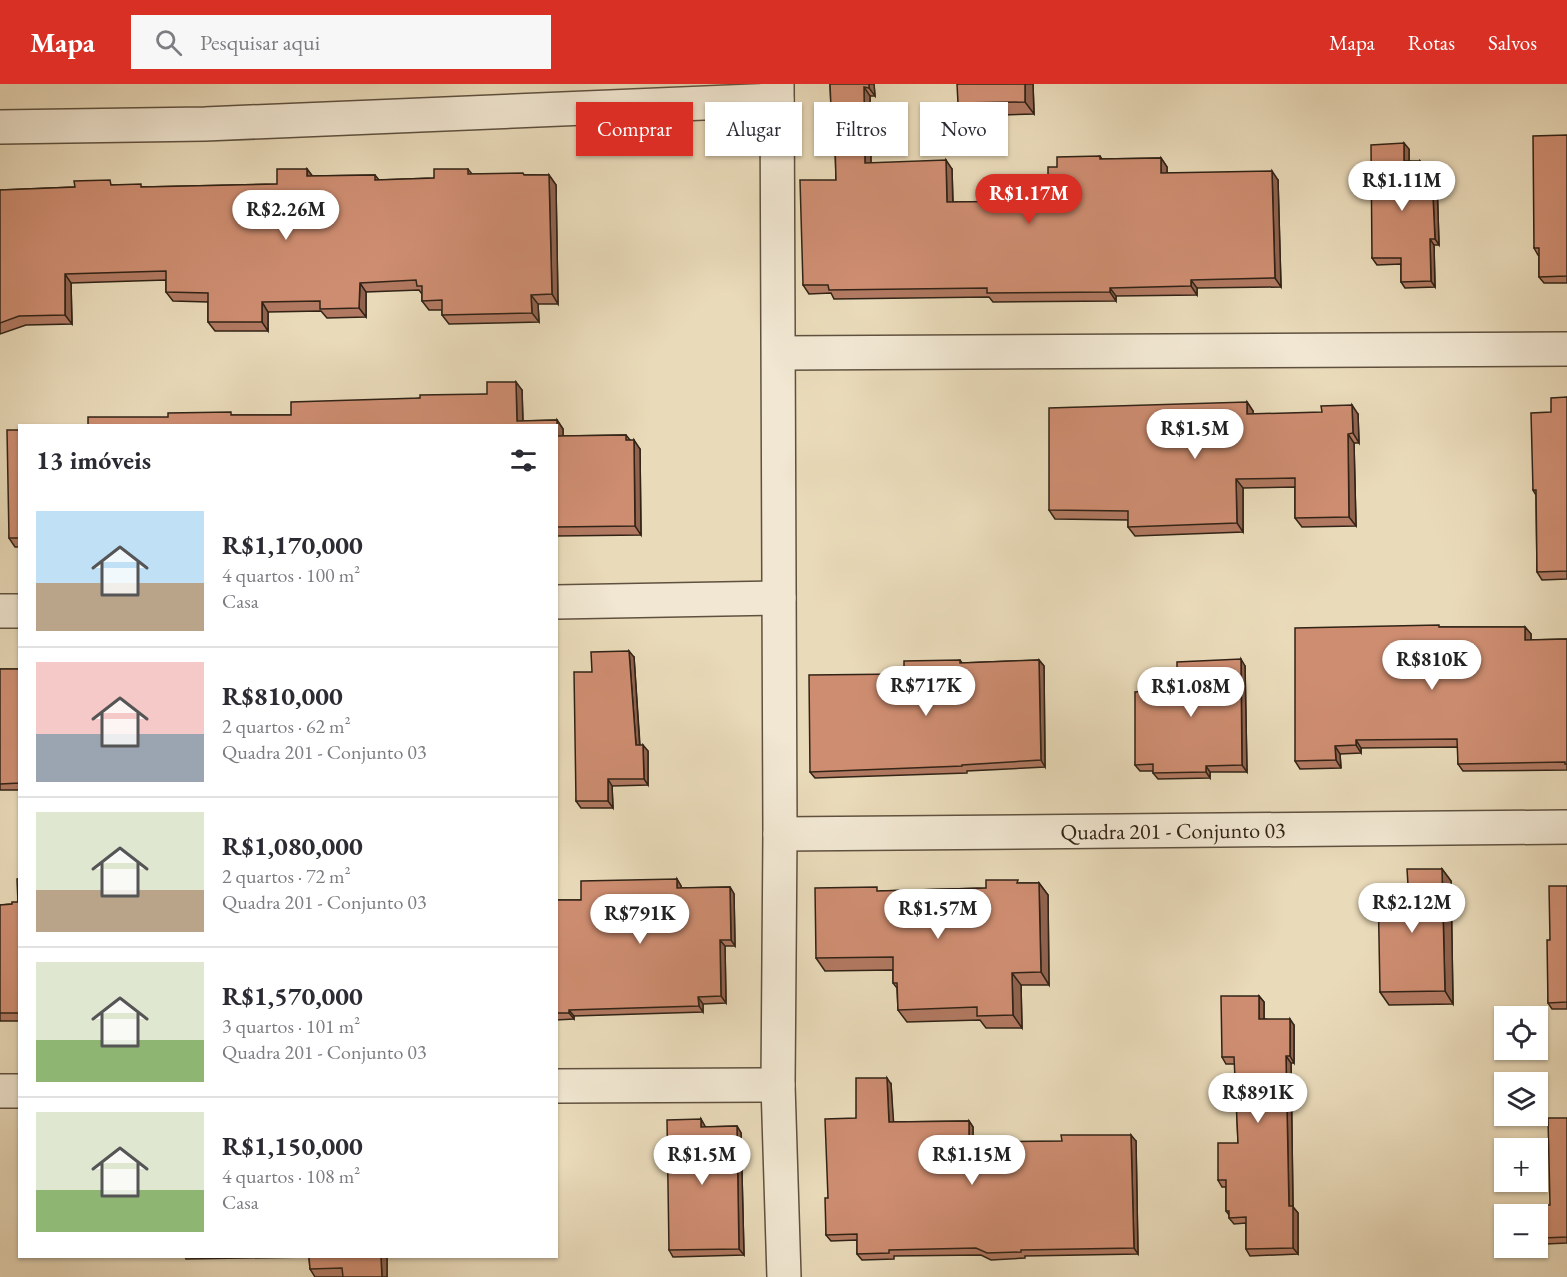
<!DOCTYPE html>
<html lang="pt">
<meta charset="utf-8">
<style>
:root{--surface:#fff;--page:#f7f7f7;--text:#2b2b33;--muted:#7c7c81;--line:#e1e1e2;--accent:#d93025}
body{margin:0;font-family:"EB Garamond",serif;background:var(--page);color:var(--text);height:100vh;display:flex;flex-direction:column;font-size:22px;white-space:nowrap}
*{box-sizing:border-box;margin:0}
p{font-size:20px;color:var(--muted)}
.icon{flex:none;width:33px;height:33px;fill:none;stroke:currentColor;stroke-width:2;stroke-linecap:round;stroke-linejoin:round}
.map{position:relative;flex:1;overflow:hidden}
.side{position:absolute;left:18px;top:340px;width:540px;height:834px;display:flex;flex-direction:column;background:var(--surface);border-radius:0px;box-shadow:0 2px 4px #0004}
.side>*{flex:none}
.guide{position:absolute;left:576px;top:18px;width:570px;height:54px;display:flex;gap:12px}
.tools{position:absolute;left:1494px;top:922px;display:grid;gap:12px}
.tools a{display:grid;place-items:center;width:54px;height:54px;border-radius:0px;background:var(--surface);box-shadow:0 2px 4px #0004;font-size:30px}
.price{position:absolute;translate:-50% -51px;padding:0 14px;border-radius:21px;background:#fff;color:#222;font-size:20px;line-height:39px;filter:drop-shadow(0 2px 3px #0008)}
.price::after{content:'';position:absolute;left:50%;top:36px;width:18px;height:14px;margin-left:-9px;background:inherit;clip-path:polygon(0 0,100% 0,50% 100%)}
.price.active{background:var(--accent);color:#fff}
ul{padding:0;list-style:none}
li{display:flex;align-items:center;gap:18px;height:150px;padding:0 18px}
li+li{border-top:2px solid var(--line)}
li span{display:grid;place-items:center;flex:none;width:168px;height:120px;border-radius:0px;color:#555}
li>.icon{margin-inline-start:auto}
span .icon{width:72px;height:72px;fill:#fffc;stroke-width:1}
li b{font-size:26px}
h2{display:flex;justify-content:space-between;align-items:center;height:72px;padding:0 18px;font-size:26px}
.tag{padding:0 21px;border-radius:0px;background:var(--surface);box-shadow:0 2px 4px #0004;font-size:21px;line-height:54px}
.tag.active{background:var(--accent);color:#fff}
header{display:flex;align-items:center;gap:36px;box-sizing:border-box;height:84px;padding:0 30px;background:var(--accent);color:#fff}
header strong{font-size:28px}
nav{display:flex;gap:33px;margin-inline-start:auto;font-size:21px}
.search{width:420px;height:54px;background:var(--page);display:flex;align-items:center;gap:15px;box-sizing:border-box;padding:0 21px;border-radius:0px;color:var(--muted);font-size:22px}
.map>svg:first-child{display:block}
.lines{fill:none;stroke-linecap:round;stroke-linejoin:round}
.street-casing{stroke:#5f513f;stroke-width:36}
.street{stroke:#f1e7d2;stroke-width:33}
.wall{fill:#b17961;stroke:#312316;stroke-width:1.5}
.shaded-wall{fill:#90634f;stroke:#312316;stroke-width:1.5}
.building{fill:#ce8d71;stroke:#312316;stroke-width:1.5}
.labels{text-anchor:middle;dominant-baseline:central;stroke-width:4.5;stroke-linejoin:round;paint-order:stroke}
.street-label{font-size:22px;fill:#312316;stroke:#f1e7d2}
</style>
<header>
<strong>Mapa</strong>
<div class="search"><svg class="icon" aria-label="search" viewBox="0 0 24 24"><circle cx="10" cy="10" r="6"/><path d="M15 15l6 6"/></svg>Pesquisar aqui</div>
<nav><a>Mapa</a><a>Rotas</a><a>Salvos</a></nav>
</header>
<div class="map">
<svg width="1567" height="1193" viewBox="0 0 1567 1193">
<rect width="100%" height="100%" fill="#e9dab9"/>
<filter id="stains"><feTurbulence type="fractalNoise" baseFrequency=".00333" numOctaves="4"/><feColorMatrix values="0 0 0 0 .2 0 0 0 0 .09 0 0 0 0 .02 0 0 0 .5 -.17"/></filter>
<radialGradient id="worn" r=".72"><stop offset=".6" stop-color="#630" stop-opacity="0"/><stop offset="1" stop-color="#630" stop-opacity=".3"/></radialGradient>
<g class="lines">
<g class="street-casing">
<g id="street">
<path d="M 777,0 L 780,750 L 778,1001 L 784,1193"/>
<path d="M 0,43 L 205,40 L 777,16"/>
<path d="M 779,269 L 1567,265"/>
<path d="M 556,518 L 779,514"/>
<path d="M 0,527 L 20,527"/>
<path id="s1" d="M 780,750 L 1567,743"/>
<path d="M 556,1002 L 778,1001"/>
<path d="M 0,1007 L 20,1007"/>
</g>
</g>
<use href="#street" class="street"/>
</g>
<path class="wall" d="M 830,0 L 874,0 L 875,12 L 870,12 L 871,79 L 952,85 L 953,118 L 1048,117 L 1057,83 L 1100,72 L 1102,75 L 1161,74 L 1167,83 L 1167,89 L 1278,96 L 1281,203 L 1197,204 L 1197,211 L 1116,212 L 1116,217 L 993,218 L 989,213 L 834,215 L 831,209 L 809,210 L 803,201 L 836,96 L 834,28 L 831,23 Z
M 1033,0 L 1034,30 L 966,32 L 958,19 Z
M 1567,51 L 1567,199 L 1544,199 L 1539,193 L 1539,171 L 1538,171 L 1534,164 Z
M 1409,65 L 1409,77 L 1425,83 L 1425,90 L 1432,90 L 1437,97 L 1439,161 L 1434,161 L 1435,203 L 1405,204 L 1401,198 L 1401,180 L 1377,181 L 1372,174 Z
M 307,85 L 312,92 L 375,91 L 379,96 L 434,94 L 468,85 L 472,90 L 549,91 L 556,101 L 558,220 L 538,220 L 539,238 L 449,240 L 442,231 L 442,226 L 429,226 L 422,217 L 422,210 L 419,206 L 366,208 L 366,233 L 327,234 L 321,227 L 268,228 L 268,247 L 215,247 L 208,238 L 208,218 L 173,217 L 166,208 L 166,196 L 71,199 L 72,240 L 26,241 L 0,250 L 0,106 L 75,103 L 113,101 L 143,103 L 277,100 Z
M 522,306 L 523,337 L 557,336 L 563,345 L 563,352 L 626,351 L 630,356 L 640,365 L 641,451 L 556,452 L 556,342 L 168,333 L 233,331 L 291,331 L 420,314 L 487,310 Z
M 1567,313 L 1567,495 L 1542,496 L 1537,488 L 1536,411 L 1533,406 L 1551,328 Z
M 1247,318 L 1253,327 L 1253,330 L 1358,330 L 1359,359 L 1354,359 L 1356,442 L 1302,443 L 1295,434 L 1295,403 L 1243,404 L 1243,448 L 1135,452 L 1128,443 L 1128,436 L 1055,435 L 1049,426 Z
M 20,346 L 20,463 L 15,463 L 9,454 Z
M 1440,543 L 1525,543 L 1531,550 L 1531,556 L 1567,555 L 1567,686 L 1463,687 L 1458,680 L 1458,663 L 1361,664 L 1361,669 L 1340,670 L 1341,684 L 1300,685 L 1295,677 Z
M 634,573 L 640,661 L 648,667 L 648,701 L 612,702 L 613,724 L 581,724 L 576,717 L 592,588 Z
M 960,576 L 962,579 L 1039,576 L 1044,582 L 1045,683 L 967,687 L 967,689 L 815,694 L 810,688 L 904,590 Z
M 1245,582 L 1247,688 L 1210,688 L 1210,694 L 1158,695 L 1153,689 L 1153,687 L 1140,687 L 1135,681 L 1148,607 L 1177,587 Z
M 0,585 L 20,585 L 20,706 L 0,706 Z
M 1442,785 L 1451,797 L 1453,920 L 1389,921 L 1380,908 L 1408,801 Z
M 20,794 L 20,937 L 0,937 L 0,821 L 12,820 L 18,818 Z
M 677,795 L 681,802 L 681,804 L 730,803 L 734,810 L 735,862 L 725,862 L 726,919 L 703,920 L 703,928 L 574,932 L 574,935 L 556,936 L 556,816 L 581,816 Z
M 1020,799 L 1039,799 L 1048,811 L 1049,901 L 1021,901 L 1022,944 L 986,944 L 980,936 L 907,938 L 898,926 L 897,904 L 893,899 L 893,886 L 825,887 L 816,874 L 880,807 L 986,804 Z
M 1567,802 L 1567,925 L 1552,925 L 1548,919 L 1550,856 Z
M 1259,912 L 1264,918 L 1264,935 L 1294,941 L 1294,979 L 1291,979 L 1293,1123 L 1298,1129 L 1298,1170 L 1250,1172 L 1246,1165 L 1246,1139 L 1234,1140 L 1229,1134 L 1229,1131 L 1226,1127 L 1226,1103 L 1222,1103 L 1218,1096 L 1238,1059 L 1235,980 L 1226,980 L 1222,973 Z
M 891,1000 L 893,1038 L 969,1037 L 973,1043 L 973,1058 L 1136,1057 L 1138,1170 L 1025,1172 L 1025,1174 L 991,1176 L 981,1171 L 894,1172 L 894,1175 L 862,1176 L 857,1170 L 857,1156 L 831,1157 L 826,1151 L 828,1114 L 856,1034 Z
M 1567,1034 L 1567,1159 L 1546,1160 L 1542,1154 L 1550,1121 Z
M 701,1035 L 705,1043 L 737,1042 L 741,1049 L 744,1171 L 673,1173 L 669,1166 Z
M 185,1173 L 387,1173 L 387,1193 L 315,1193 L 310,1185 L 309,1173 L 186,1175 Z"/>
<path class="shaded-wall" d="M 869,0 L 874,0 L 875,12 L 869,4 Z
M 1025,0 L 1033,0 L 1034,30 L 1025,18 Z
M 864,3 L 870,12 L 871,88 L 865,79 Z
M 1404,59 L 1409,65 L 1409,83 L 1404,77 Z
M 1161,74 L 1167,83 L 1167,97 L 1161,89 Z
M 946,76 L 952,85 L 953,126 L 947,118 Z
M 1420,77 L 1425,83 L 1425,97 L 1421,90 Z
M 307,85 L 314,94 L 307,92 Z
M 1272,87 L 1278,96 L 1281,203 L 1275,194 Z
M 1432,90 L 1437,97 L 1439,161 L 1435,155 Z
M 549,91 L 556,101 L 558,220 L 552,210 Z
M 1430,155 L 1434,161 L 1435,203 L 1431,197 Z
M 65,190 L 71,199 L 72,240 L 65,231 Z
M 1191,196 L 1197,204 L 1197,211 L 1191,202 Z
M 360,199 L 366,208 L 366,233 L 359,224 Z
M 1110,204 L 1116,212 L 1116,217 L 1110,208 Z
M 531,211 L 538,220 L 539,238 L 532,229 Z
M 262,218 L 268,228 L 268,247 L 262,238 Z
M 516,298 L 522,306 L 523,342 L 517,337 Z
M 1247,318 L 1253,327 L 1253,339 L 1247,330 Z
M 1352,321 L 1358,330 L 1359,359 L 1353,349 Z
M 557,336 L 563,345 L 563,361 L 557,352 Z
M 1348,350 L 1354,359 L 1356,442 L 1349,433 Z
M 634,356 L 640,365 L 641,451 L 635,442 Z
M 1236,395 L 1243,404 L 1243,448 L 1237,439 Z
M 1525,543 L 1531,550 L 1531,563 L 1525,556 Z
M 629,567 L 634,573 L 640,667 L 636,661 Z
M 1241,575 L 1245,582 L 1247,688 L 1242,681 Z
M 1039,576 L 1044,582 L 1045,683 L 1041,676 Z
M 1356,656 L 1361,664 L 1361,669 L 1356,661 Z
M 643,661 L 648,667 L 648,701 L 644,695 Z
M 1335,662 L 1340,670 L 1341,684 L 1336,676 Z
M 1206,682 L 1210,688 L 1210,694 L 1206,688 Z
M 608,695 L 612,702 L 613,724 L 608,717 Z
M 1442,785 L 1451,797 L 1453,920 L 1445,907 Z
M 677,795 L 681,802 L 681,811 L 677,804 Z
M 1039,799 L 1048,811 L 1049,901 L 1041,888 Z
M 730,803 L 734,810 L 735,862 L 731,856 Z
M 720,856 L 725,862 L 726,919 L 721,912 Z
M 1012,889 L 1021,901 L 1022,944 L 1013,931 Z
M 1259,912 L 1264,918 L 1264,941 L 1259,935 Z
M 698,913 L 703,920 L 703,928 L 699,922 Z
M 569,926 L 574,932 L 574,935 L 569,929 Z
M 1290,935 L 1294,941 L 1294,979 L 1290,972 Z
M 1286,972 L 1291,979 L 1293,1123 L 1298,1129 L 1298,1170 L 1293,1164 L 1289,1122 Z
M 887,994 L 891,1000 L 894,1044 L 889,1038 Z
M 701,1035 L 705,1042 L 705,1050 L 701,1043 Z
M 969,1037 L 973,1043 L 973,1064 L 969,1058 Z
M 737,1042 L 741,1049 L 744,1171 L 739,1165 Z
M 1131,1051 L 1136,1057 L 1138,1170 L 1134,1164 Z
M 381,1173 L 387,1173 L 387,1193 L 382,1193 Z"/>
<path class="building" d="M 830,0 L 869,0 L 869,4 L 864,3 L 865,79 L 946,76 L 947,118 L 1048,117 L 1048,83 L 1057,83 L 1057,73 L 1100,72 L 1100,75 L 1161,74 L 1161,89 L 1272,87 L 1275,194 L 1191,196 L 1191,202 L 1110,204 L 1110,208 L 987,209 L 987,204 L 829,206 L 828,201 L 803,201 L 800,96 L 836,96 L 834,23 L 831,23 Z
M 957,0 L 1025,0 L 1025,18 L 958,19 Z
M 1567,51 L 1567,192 L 1539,193 L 1539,164 L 1534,164 L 1533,52 Z
M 1404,59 L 1404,77 L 1420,77 L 1421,90 L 1432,90 L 1435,155 L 1430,155 L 1431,197 L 1401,198 L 1401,174 L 1372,174 L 1371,61 Z
M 277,85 L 307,85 L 307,92 L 375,91 L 375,96 L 434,94 L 434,85 L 468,85 L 468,90 L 523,89 L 524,91 L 549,91 L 552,210 L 531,211 L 532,229 L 442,231 L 442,216 L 422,217 L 422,202 L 417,202 L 416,196 L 360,199 L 359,224 L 320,225 L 320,217 L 262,218 L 262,238 L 208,238 L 208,209 L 166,208 L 166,187 L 65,190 L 65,231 L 19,232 L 0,239 L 0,106 L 75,103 L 74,97 L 110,96 L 111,101 L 141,100 L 141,103 L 277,100 Z
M 487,298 L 516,298 L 517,337 L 557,336 L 557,352 L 626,351 L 626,356 L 634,356 L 635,442 L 556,443 L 556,342 L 88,342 L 88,333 L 168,333 L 168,329 L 231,328 L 231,331 L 291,331 L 291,318 L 420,314 L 420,311 L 487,310 Z
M 1567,313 L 1567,487 L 1537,488 L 1536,406 L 1533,406 L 1531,329 L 1551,328 L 1551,314 Z
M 1247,318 L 1247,330 L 1322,328 L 1321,322 L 1352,321 L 1353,349 L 1348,350 L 1349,433 L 1295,434 L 1295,394 L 1236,395 L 1237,439 L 1128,443 L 1128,427 L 1049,426 L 1049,324 Z
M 7,346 L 20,346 L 20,454 L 9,454 Z
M 1439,541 L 1439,543 L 1525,543 L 1525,556 L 1567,555 L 1567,680 L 1565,680 L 1565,678 L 1458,680 L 1457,655 L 1356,656 L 1356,661 L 1335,662 L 1336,676 L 1295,677 L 1295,544 Z
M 629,567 L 636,661 L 643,661 L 644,695 L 608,695 L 608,717 L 576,717 L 574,588 L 592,588 L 591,568 Z
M 1241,575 L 1242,681 L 1206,682 L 1206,688 L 1153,689 L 1153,680 L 1135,681 L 1135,608 L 1148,607 L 1147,587 L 1177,587 L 1177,578 Z
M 960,576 L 960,579 L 1039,576 L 1041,676 L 962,681 L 962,682 L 810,688 L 809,591 L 904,590 L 904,577 Z
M 0,585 L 20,585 L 20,699 L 0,700 Z
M 1407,785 L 1442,785 L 1445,907 L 1380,908 L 1378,801 L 1408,801 Z
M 20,794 L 20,929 L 0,929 L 0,821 L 12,820 L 12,818 L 18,818 L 17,795 Z
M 677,795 L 677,804 L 730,803 L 731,856 L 720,856 L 721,912 L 698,913 L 699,922 L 569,926 L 569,929 L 556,929 L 556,816 L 581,816 L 581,797 Z
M 986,796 L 1018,796 L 1017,799 L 1039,799 L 1041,888 L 1012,889 L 1013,931 L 977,932 L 977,923 L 898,926 L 897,899 L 893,899 L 893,873 L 816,874 L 815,804 L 877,803 L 877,807 L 986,804 Z
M 1549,802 L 1567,802 L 1567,918 L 1548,919 L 1547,856 L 1550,856 Z
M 1221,912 L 1259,912 L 1259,935 L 1290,935 L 1290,972 L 1286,972 L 1289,1122 L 1293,1122 L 1293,1164 L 1246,1165 L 1246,1133 L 1229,1134 L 1229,1127 L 1226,1127 L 1226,1096 L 1218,1096 L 1218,1059 L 1238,1059 L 1234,973 L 1222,973 Z
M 856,994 L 887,994 L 889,1038 L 969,1037 L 969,1058 L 1062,1057 L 1061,1051 L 1131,1051 L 1134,1164 L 1021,1166 L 1021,1168 L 987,1169 L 976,1164 L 889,1166 L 889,1169 L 857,1170 L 857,1150 L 826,1151 L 825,1114 L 828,1114 L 825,1035 L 856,1034 Z
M 1548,1034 L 1567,1034 L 1567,1153 L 1542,1154 L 1541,1121 L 1550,1121 Z
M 701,1035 L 701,1043 L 737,1042 L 739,1165 L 669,1166 L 667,1036 Z
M 309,1173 L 381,1173 L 382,1193 L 343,1193 L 342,1184 L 310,1185 Z"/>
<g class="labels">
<g class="street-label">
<text stroke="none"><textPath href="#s1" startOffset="393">Quadra 201 - Conjunto 03</textPath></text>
</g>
</g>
<rect width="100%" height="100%" filter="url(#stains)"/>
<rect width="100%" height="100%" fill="url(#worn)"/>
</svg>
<div class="tools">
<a><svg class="icon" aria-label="locate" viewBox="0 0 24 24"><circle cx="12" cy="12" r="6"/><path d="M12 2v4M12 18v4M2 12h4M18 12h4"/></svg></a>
<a><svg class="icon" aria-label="layers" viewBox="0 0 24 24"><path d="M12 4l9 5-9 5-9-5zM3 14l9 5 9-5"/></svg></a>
<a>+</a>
<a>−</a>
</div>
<b class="price" style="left:1402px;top:128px">R$1.11M</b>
<b class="price active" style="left:1029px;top:141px">R$1.17M</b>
<b class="price" style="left:286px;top:157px">R$2.26M</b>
<b class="price" style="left:1195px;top:376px">R$1.5M</b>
<b class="price" style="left:1432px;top:607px">R$810K</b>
<b class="price" style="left:926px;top:633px">R$717K</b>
<b class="price" style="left:1191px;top:634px">R$1.08M</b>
<b class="price" style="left:1412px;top:850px">R$2.12M</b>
<b class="price" style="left:938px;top:856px">R$1.57M</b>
<b class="price" style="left:640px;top:861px">R$791K</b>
<b class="price" style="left:1258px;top:1040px">R$891K</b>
<b class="price" style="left:702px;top:1102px">R$1.5M</b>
<b class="price" style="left:972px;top:1102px">R$1.15M</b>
<div class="guide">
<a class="tag active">Comprar</a>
<a class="tag">Alugar</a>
<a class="tag">Filtros</a>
<a class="tag">Novo</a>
</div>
<section class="side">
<h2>13 imóveis<svg class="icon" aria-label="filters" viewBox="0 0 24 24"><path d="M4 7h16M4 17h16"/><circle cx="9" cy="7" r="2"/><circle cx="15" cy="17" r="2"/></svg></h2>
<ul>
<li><span style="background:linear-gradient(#bfe0f5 60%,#b9a48a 0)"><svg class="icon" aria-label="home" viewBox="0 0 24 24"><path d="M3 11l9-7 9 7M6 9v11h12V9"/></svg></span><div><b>R$1,170,000</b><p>4 quartos · 100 m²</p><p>Casa</p></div></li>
<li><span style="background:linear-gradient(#f6c9c9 60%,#9aa5b1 0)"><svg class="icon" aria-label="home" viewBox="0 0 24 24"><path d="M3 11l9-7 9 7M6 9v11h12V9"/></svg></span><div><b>R$810,000</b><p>2 quartos · 62 m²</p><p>Quadra 201 - Conjunto 03</p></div></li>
<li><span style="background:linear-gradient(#dfe7d0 65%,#b9a48a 0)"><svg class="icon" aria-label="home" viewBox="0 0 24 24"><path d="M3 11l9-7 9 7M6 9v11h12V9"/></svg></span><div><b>R$1,080,000</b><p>2 quartos · 72 m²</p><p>Quadra 201 - Conjunto 03</p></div></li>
<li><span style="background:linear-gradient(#dfe7d0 65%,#8fb573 0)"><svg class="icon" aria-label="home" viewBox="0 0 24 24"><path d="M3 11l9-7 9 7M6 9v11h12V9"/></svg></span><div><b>R$1,570,000</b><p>3 quartos · 101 m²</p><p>Quadra 201 - Conjunto 03</p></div></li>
<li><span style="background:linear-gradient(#dfe7d0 65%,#8fb573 0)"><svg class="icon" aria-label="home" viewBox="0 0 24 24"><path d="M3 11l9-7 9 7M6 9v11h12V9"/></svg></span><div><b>R$1,150,000</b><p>4 quartos · 108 m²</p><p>Casa</p></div></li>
</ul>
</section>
</div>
